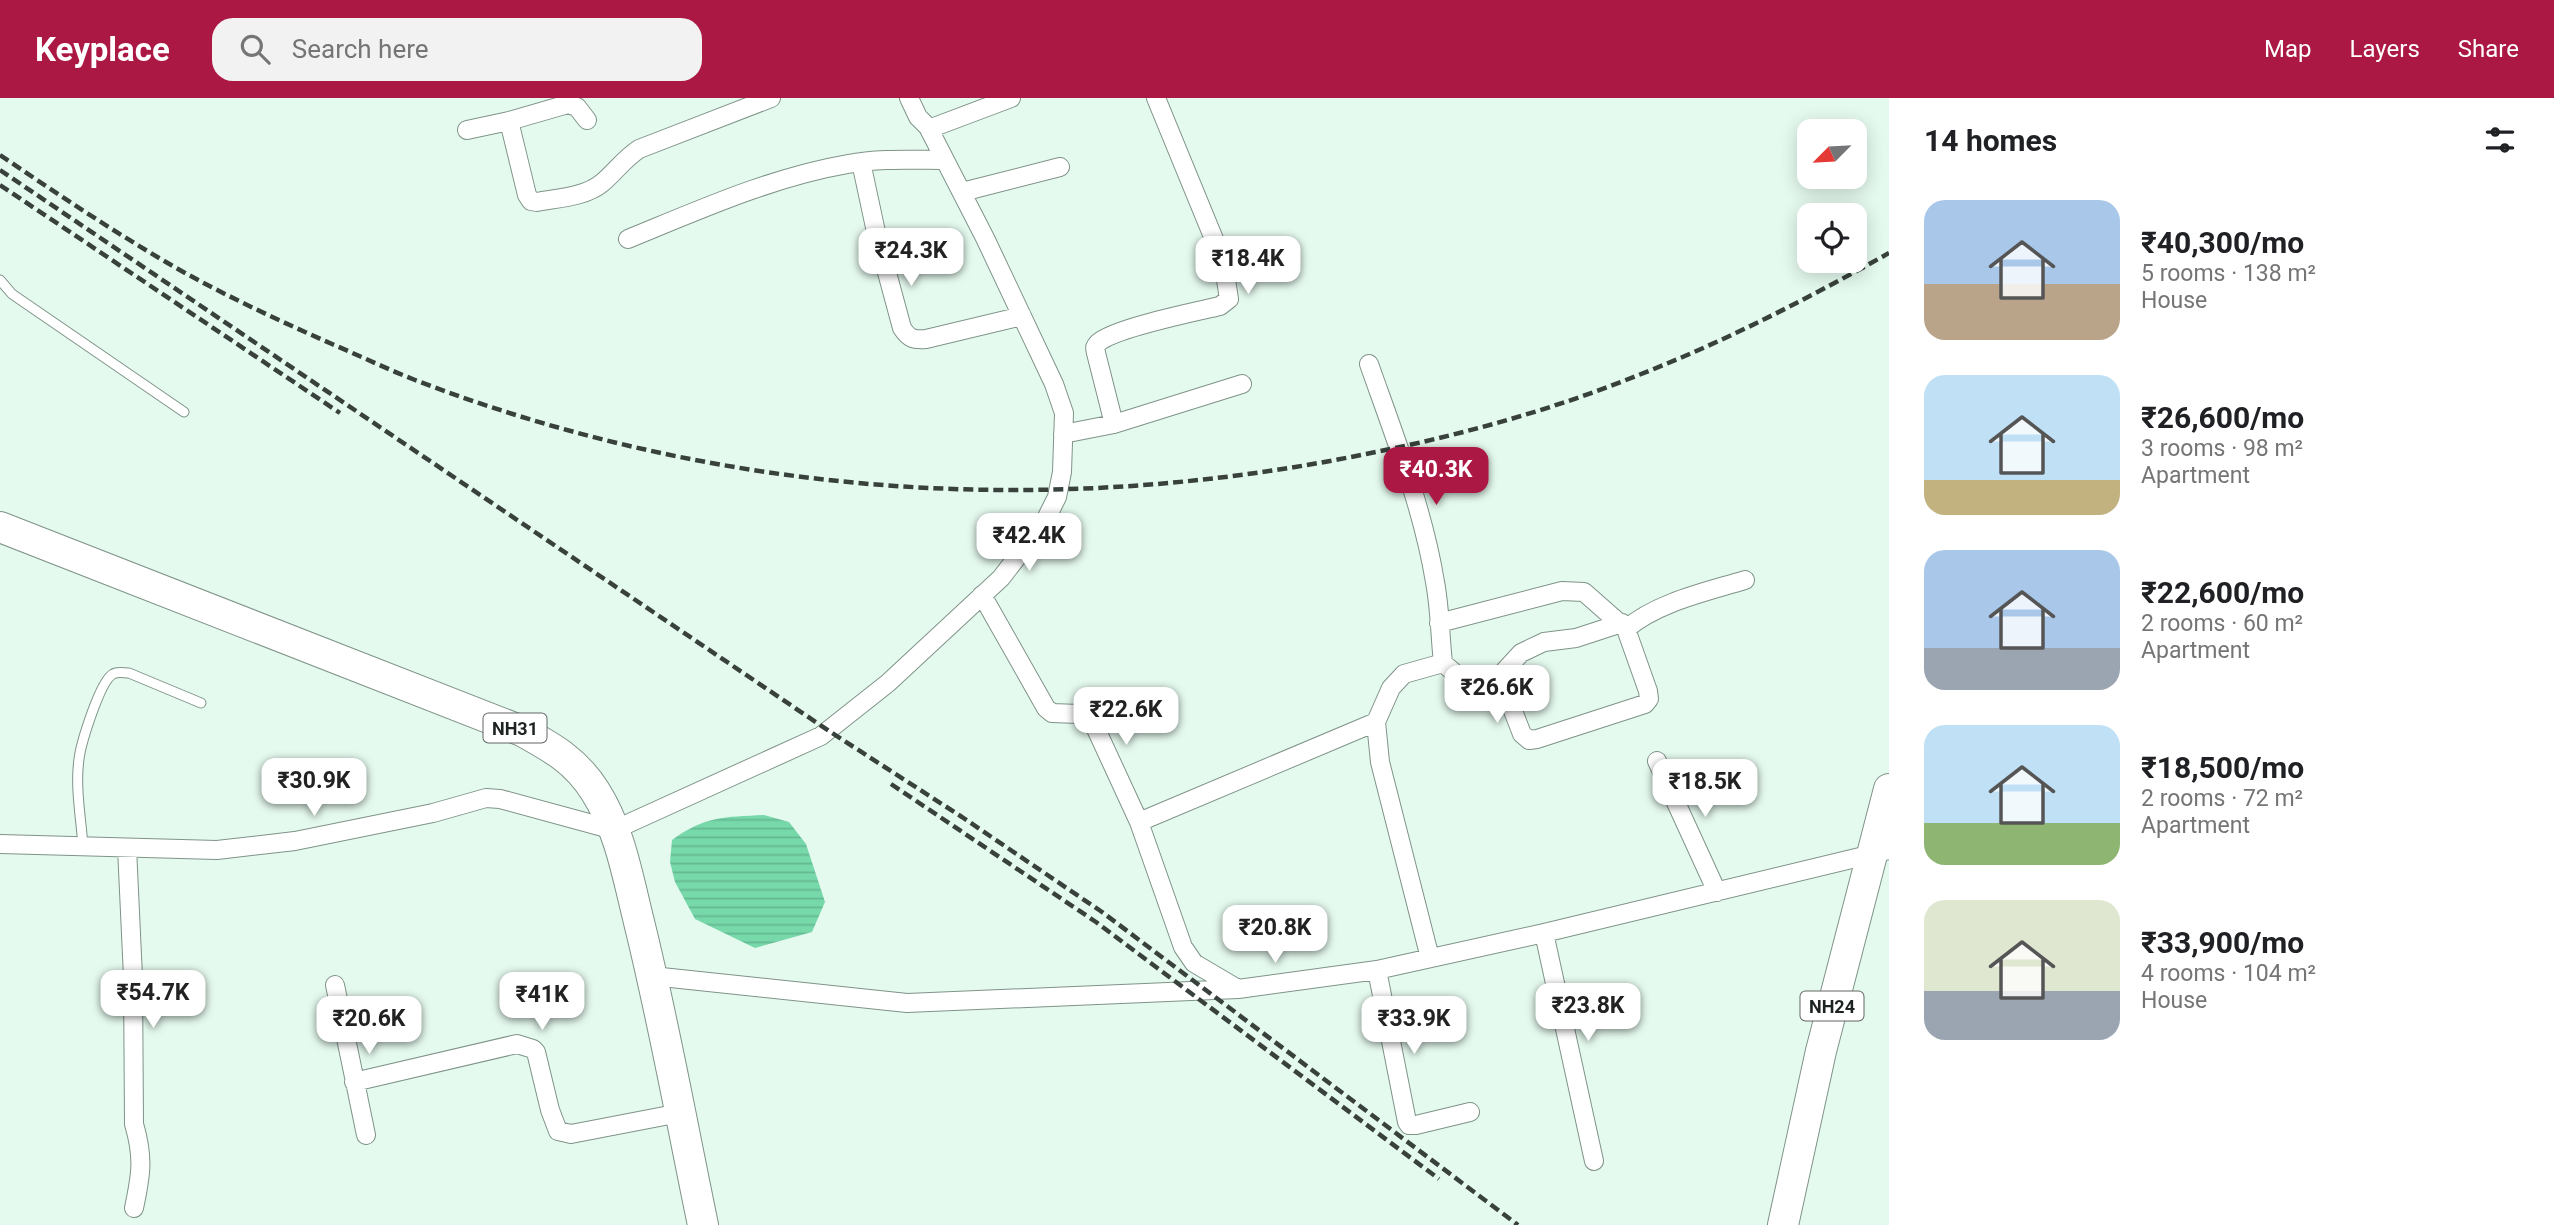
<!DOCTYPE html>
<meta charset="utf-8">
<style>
:root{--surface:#fff;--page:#f2f2f2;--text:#202124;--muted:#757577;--accent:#ac1844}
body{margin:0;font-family:Roboto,sans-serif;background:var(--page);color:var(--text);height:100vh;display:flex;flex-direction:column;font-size:26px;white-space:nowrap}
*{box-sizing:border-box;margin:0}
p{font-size:23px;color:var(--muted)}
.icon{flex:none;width:38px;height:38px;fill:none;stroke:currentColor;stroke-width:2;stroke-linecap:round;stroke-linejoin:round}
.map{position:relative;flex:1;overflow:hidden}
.side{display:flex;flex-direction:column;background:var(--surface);width:665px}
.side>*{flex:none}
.needle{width:46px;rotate:246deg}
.controls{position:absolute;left:1797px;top:21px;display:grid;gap:14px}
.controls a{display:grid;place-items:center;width:70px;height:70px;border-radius:14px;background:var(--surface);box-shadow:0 4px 18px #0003;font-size:35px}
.price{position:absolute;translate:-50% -60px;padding:0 16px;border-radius:14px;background:#fff;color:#222;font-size:23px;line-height:46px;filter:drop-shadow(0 2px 4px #0008)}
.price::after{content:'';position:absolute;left:50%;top:42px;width:21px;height:16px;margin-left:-10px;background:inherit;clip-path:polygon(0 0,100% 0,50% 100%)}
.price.active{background:var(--accent);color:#fff}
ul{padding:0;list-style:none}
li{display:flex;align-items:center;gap:21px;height:175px;padding:0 35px}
li span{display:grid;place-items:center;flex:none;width:196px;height:140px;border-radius:21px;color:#555}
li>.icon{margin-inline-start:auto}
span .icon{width:84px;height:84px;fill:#fffc;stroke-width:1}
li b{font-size:30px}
h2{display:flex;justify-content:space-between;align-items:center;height:84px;padding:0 35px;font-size:30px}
header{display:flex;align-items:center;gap:42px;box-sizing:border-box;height:98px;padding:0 35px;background:var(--accent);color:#fff}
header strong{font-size:33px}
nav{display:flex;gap:38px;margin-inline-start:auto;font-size:24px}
.search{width:490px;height:63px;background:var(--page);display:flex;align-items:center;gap:18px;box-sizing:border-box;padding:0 24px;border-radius:21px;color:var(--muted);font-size:26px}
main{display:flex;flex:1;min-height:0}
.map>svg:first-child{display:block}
.water{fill:url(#water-rules)}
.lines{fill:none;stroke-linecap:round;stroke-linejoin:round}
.service-casing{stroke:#7f9388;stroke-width:11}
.minor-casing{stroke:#7f9388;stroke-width:20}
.trunk-casing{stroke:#7f9388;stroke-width:32}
.service{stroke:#fff;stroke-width:9}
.minor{stroke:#fff;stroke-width:18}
.trunk{stroke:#fff;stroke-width:30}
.rail{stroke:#38413c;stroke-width:4.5;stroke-dasharray:10 5;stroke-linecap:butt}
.labels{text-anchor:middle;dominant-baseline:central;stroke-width:7;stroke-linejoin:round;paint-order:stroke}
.shield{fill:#fff;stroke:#616663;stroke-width:2}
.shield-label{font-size:18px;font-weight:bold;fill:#1d2420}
</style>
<header>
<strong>Keyplace</strong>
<div class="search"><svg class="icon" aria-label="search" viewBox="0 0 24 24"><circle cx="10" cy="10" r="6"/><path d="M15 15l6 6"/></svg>Search here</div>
<nav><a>Map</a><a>Layers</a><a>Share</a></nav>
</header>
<main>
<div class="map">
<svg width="1889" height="1127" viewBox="0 0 1889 1127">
<defs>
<pattern id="water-rules" width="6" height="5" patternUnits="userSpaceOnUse" patternTransform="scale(1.75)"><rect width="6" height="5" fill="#77d8aa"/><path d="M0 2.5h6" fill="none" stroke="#66b992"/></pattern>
</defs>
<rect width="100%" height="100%" fill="#e5faef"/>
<path class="water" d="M 764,717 L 789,724 L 806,746 L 825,804 L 812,834 L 755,850 L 695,821 L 675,784 L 670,764 L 672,742 C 705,718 724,719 764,717 Z"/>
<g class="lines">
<g class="service-casing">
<path id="service" d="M 0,182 L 12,196 L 184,314
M 83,748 C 81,720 75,689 79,661 C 81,645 100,583 113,576 C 118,573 124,575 129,575 L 201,605"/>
</g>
<g class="minor-casing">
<path id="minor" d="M 909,0 L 918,19 L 928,29 L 934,29 L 1011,0
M 509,23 L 568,6 L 577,9 L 587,22
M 467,32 L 509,23 L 527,97 L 531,103 L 537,104 C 558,100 585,99 602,85 C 615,74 624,61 639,51 L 771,0
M 861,64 L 876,134 L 902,230 C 909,241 914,242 926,241 L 1022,218
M 962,94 L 1060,69
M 628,141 C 699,112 772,79 848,66 C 879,60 913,62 945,62
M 1369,266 C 1394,337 1423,410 1435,484 C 1440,510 1440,538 1443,565
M 1114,326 L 1096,255 C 1095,250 1094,249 1098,245 C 1114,230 1195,214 1220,208 L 1229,201 L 1223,163 L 1156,0
M 1063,336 L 1114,326 L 1242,286
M 982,497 L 1046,610 L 1052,615 L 1079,616 L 1091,620 L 1139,724
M 1439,525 L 1562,493 L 1584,494 L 1626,531
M 1499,579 L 1521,555 L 1544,544 L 1576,540 L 1622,525
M 1657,663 L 1717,794
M 0,746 L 217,752 L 295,743 L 433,715 L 486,700 L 500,701 L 614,732 L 821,638 L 888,585 L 1001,480 L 1045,423 L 1057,399 L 1062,374 L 1064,315 L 1054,286 L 985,140 L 928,29
M 127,750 L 133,879 L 134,1026 C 144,1060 141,1077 134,1110
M 1544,835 L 1594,1063
M 1430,860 L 1380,664 L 1376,624 L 1391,590 L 1404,576 L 1443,565 L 1464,583 L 1496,577 L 1501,582 L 1522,636 L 1529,642 L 1537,641 L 1645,606 L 1649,601 L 1648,593 L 1626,531 C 1658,504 1706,494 1745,482
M 1377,872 L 1407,1024 L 1409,1027 L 1416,1027 L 1470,1014
M 652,878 L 907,905 L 1238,891 L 1377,872 L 1544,835 L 1889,752
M 335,887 L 366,1037
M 1238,891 L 1194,865 L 1183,849 L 1139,724 L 1376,624
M 354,984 L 517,946 L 533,951 L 536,954 L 550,1012 L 558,1033 L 571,1036 L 680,1015"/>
</g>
<g class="trunk-casing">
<path id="trunk" d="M 0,429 L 522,633 C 553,650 576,663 595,693 C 620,732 628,780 639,824 C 664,925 682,1026 703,1127
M 1783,1127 L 1821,953 L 1889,691"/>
</g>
<use href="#service" class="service"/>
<use href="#minor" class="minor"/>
<use href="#trunk" class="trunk"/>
<path class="rail" d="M 0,57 C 59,97 117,136 178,171 C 228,199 280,223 332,246 C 360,258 387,271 415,282 C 720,399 1047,421 1366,356 C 1457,338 1549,313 1636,278 C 1724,244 1807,201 1889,155
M 0,72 L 829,633 L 962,719 L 1102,814 L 1518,1127
M 0,87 L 340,315
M 891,686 L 1096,824 L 1439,1081"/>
</g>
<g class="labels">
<g class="shield">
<rect x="483.5" y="615.5" width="63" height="29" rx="5"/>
<rect x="1800.5" y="893.5" width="63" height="29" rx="5"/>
</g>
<g class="shield-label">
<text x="515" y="630">NH31</text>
<text x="1832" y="908">NH24</text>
</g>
</g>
</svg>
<div class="controls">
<a><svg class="needle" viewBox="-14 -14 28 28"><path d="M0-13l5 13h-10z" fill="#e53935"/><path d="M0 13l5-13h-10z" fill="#757577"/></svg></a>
<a><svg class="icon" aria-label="locate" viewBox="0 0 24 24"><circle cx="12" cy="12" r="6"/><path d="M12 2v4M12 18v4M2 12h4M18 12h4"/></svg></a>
</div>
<b class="price" style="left:911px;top:190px">₹24.3K</b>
<b class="price" style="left:1248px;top:198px">₹18.4K</b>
<b class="price active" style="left:1436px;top:409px">₹40.3K</b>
<b class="price" style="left:1029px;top:475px">₹42.4K</b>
<b class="price" style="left:1497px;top:627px">₹26.6K</b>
<b class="price" style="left:1126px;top:649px">₹22.6K</b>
<b class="price" style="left:314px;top:720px">₹30.9K</b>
<b class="price" style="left:1705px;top:721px">₹18.5K</b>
<b class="price" style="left:1275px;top:867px">₹20.8K</b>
<b class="price" style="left:153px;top:932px">₹54.7K</b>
<b class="price" style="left:542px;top:934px">₹41K</b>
<b class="price" style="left:1588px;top:945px">₹23.8K</b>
<b class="price" style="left:369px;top:958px">₹20.6K</b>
<b class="price" style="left:1414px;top:958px">₹33.9K</b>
</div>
<section class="side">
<h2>14 homes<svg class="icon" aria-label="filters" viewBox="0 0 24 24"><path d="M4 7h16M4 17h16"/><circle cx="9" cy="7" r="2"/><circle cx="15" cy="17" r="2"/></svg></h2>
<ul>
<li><span style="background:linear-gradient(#a9c7e8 60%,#b9a48a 0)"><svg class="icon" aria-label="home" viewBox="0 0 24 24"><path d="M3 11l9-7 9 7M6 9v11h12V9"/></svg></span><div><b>₹40,300/mo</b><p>5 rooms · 138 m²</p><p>House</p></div></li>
<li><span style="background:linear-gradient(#bfe0f5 75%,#c2b280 0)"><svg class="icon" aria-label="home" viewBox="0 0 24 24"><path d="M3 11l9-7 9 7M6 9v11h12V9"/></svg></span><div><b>₹26,600/mo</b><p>3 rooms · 98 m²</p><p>Apartment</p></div></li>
<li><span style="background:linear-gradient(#a9c7e8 70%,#9aa5b1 0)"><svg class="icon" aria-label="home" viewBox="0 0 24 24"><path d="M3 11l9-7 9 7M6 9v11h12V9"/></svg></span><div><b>₹22,600/mo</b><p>2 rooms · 60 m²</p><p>Apartment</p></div></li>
<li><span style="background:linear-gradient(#bfe0f5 70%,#8fb573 0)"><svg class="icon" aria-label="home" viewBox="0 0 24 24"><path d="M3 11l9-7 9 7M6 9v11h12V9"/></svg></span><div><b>₹18,500/mo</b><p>2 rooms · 72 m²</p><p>Apartment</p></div></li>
<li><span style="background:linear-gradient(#dfe7d0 65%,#9aa5b1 0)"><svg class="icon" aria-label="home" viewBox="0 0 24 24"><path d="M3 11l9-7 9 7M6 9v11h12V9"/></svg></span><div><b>₹33,900/mo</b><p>4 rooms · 104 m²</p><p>House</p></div></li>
</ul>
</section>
</main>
